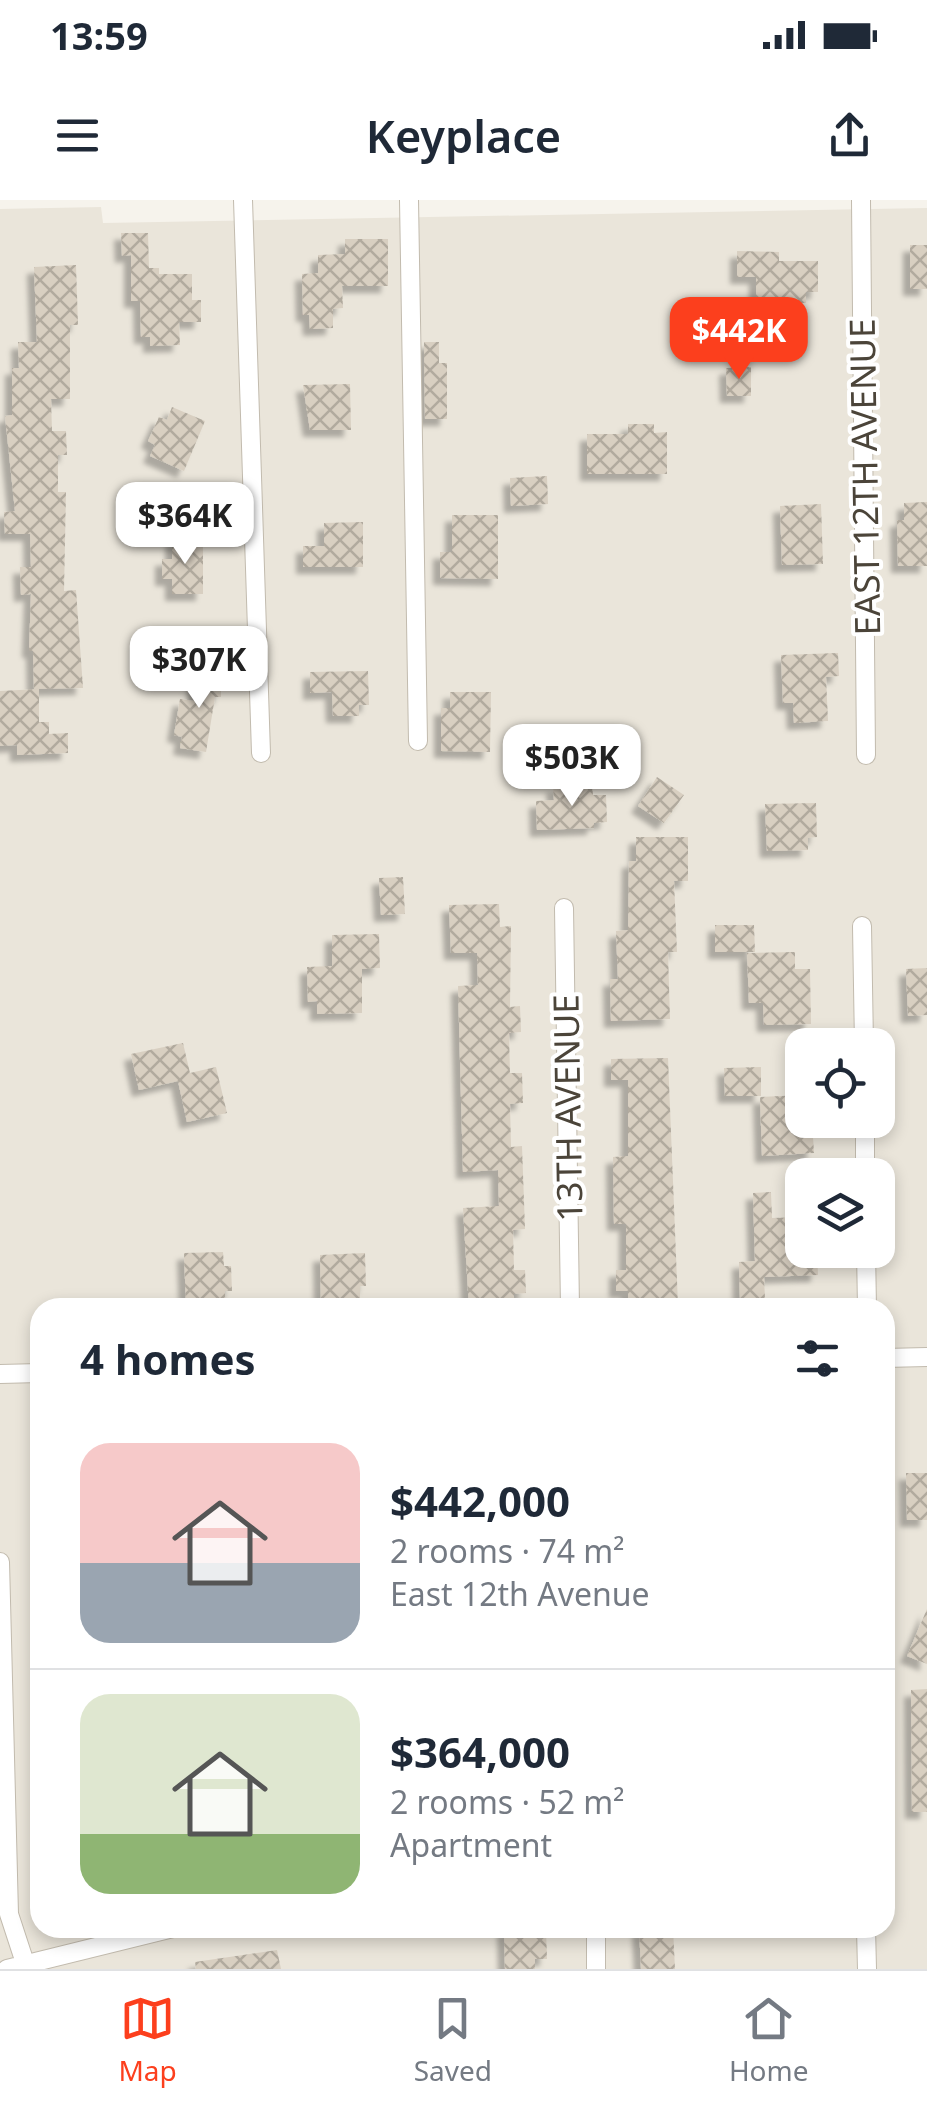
<!DOCTYPE html>
<meta charset="utf-8">
<style>
:root{--surface:#fff;--page:#f2f2f3;--text:#1f2937;--muted:#747a83;--line:#e0e1e3;--accent:#fc3f1d}
body{margin:0;font-family:"Noto Sans",sans-serif;background:var(--page);color:var(--text);height:100vh;display:flex;flex-direction:column;font-size:38px;white-space:nowrap}
*{box-sizing:border-box;margin:0}
p{font-size:32px;color:var(--muted)}
.icon{flex:none;width:55px;height:55px;fill:none;stroke:currentColor;stroke-width:2;stroke-linecap:round;stroke-linejoin:round}
.map{position:relative;flex:1;overflow:hidden}
.sheet{position:absolute;left:30px;top:1098px;width:865px;height:640px;display:flex;flex-direction:column;background:var(--surface);border-radius:30px;box-shadow:0 5px 15px #0003}
.sheet>*{flex:none}
.fabs{position:absolute;left:785px;top:828px;display:grid;gap:20px}
.fabs a{display:grid;place-items:center;width:110px;height:110px;border-radius:20px;background:var(--surface);box-shadow:0 5px 15px #0003;font-size:50px}
.price{position:absolute;translate:-50% -85px;padding:0 22px;border-radius:20px;background:#fff;color:#222;font-size:32px;line-height:65px;filter:drop-shadow(0 2px 5px #0008)}
.price::after{content:'';position:absolute;left:50%;top:60px;width:30px;height:22px;margin-left:-15px;background:inherit;clip-path:polygon(0 0,100% 0,50% 100%)}
.price.current{background:var(--accent);color:#fff}
ul{padding:0;list-style:none}
li{display:flex;align-items:center;gap:30px;height:250px;padding:0 50px}
li+li{border-top:2px solid var(--line)}
li span{display:grid;place-items:center;flex:none;width:280px;height:200px;border-radius:30px;color:#555}
li>.icon{margin-inline-start:auto}
span .icon{width:120px;height:120px;fill:#fffc;stroke-width:1}
li b{font-size:42px}
h2{display:flex;justify-content:space-between;align-items:center;height:120px;padding:0 50px;font-size:42px}
.status{display:flex;justify-content:space-between;align-items:center;height:70px;padding:0 50px;background:var(--surface);direction:ltr}
.status svg{height:28px;fill:currentColor}
header{display:flex;justify-content:space-between;align-items:center;height:130px;padding:0 50px;background:var(--surface);font-size:45px;font-weight:600}
.menu{display:flex;justify-content:space-around;align-items:center;height:140px;border-top:2px solid var(--line);background:var(--surface);font-size:28px;color:var(--muted)}
.menu a{display:grid;justify-items:center;gap:5px}
.menu .current{color:var(--accent)}
.map>svg:first-child{display:block}
.residential{fill:#eae5da;fill-rule:evenodd}
.building{fill:url(#building-cross-hatch);filter:url(#shadow)}
.lines{fill:none;stroke-linecap:round;stroke-linejoin:round}
.minor-casing{stroke:#c2bbae;stroke-width:20}
.minor{stroke:#fff;stroke-width:18}
.labels{text-anchor:middle;dominant-baseline:central;stroke-width:8;stroke-linejoin:round;paint-order:stroke}
.street-label{font-size:35px;fill:#4b4439;stroke:#fff}
</style>
<div class="status"><b>13:59</b><svg viewBox="0 0 49 12"><path d="M0 12V9h3v3zM5 12V6h3v6zM10 12V3h3v9zM15 12V0h3v12zM26 1h20v11H26zM47 4h2v5h-2z"/></svg></div>
<header><svg class="icon" aria-label="menu" viewBox="0 0 24 24"><path d="M4 6h16M4 12h16M4 18h16"/></svg>Keyplace<svg class="icon" aria-label="share" viewBox="0 0 24 24"><path d="M12 15V3M7 8l5-5 5 5M5 13v7h14v-7"/></svg></header>
<div class="map">
<svg width="927" height="1769" viewBox="0 0 927 1769">
<defs>
<pattern id="building-cross-hatch" width="8" height="8" patternUnits="userSpaceOnUse" patternTransform="scale(2.5)"><rect width="8" height="8" fill="#d8cfc1"/><path d="M0 0l8 8M0 8l8-8" fill="none" stroke="#b1aa9e"/></pattern>
<filter id="shadow"><feDropShadow dx="-7" dy="7" stdDeviation="2.5" flood-color="#0004"/></filter>
</defs>
<rect width="100%" height="100%" fill="#f6f3ec"/>
<path class="residential" d="M 101,7 L 103,23 L 927,8 L 927,1769 L 0,1769 L 0,9 ZM 802,845 L 878,845 L 878,920 L 802,920 ZM 802,975 L 878,975 L 878,1050 L 802,1050 ZM 40,1108 L 885,1108 L 885,1728 L 40,1728 Z"/>
<path class="building" d="M 121,33 L 148,33 L 149,68 L 159,68 L 159,74 L 192,74 L 192,100 L 201,100 L 201,122 L 179,122 L 180,145 L 150,146 L 150,137 L 141,137 L 140,101 L 131,101 L 131,55 L 122,56 Z
M 345,39 L 388,39 L 388,86 L 342,86 L 343,108 L 333,109 L 333,128 L 310,129 L 309,115 L 303,115 L 302,74 L 318,73 L 318,55 L 345,54 Z
M 910,45 L 927,45 L 927,89 L 910,89 Z
M 737,51 L 779,52 L 779,61 L 818,61 L 818,92 L 806,92 L 806,103 L 756,102 L 756,77 L 737,77 Z
M 76,65 L 78,125 L 70,125 L 70,199 L 51,199 L 52,231 L 66,231 L 67,255 L 58,255 L 58,292 L 66,292 L 64,391 L 76,390 L 83,488 L 34,489 L 33,451 L 29,451 L 31,394 L 21,395 L 20,367 L 31,367 L 30,334 L 5,334 L 4,312 L 15,311 L 5,216 L 12,215 L 12,168 L 19,168 L 18,142 L 37,142 L 34,67 Z
M 424,142 L 439,142 L 439,163 L 447,163 L 447,219 L 425,219 Z
M 751,167 L 751,196 L 727,196 L 726,168 Z
M 350,184 L 351,230 L 310,230 L 303,185 Z
M 172,207 L 205,221 L 184,271 L 150,256 L 155,245 L 148,241 L 159,217 L 167,220 Z
M 628,224 L 654,224 L 654,233 L 667,232 L 667,274 L 587,274 L 587,234 L 628,234 Z
M 547,276 L 548,304 L 511,306 L 510,278 Z
M 927,302 L 927,366 L 898,366 L 897,320 L 904,320 L 904,303 Z
M 821,304 L 823,364 L 782,365 L 780,306 Z
M 452,315 L 498,315 L 498,379 L 440,378 L 440,352 L 452,352 Z
M 363,322 L 363,367 L 303,367 L 303,346 L 324,346 L 324,323 Z
M 203,338 L 203,394 L 172,394 L 172,379 L 162,379 L 162,359 L 172,359 L 172,339 Z
M 838,453 L 839,476 L 826,477 L 828,521 L 794,523 L 793,503 L 783,503 L 781,455 Z
M 195,470 L 221,471 L 221,497 L 215,497 L 206,552 L 180,548 L 182,537 L 174,535 L 180,499 L 194,501 Z
M 368,471 L 369,505 L 359,505 L 359,516 L 333,516 L 332,492 L 310,493 L 310,472 Z
M 39,489 L 39,522 L 49,522 L 49,534 L 68,533 L 68,553 L 17,555 L 17,545 L 0,546 L 0,491 Z
M 450,492 L 491,492 L 490,552 L 441,551 L 441,508 L 450,508 Z
M 657,577 L 684,595 L 664,623 L 638,606 Z
M 592,585 L 593,595 L 606,595 L 607,622 L 594,623 L 594,628 L 537,630 L 536,601 L 554,600 L 553,586 Z
M 816,603 L 817,637 L 808,638 L 808,650 L 767,651 L 765,604 Z
M 636,637 L 688,637 L 688,681 L 674,681 L 677,752 L 668,752 L 670,819 L 611,821 L 610,779 L 618,779 L 616,731 L 628,730 L 629,661 L 636,661 Z
M 403,677 L 405,714 L 381,715 L 379,678 Z
M 499,704 L 500,727 L 511,726 L 510,807 L 520,806 L 521,832 L 509,833 L 510,873 L 522,873 L 523,903 L 510,904 L 511,947 L 522,946 L 525,1029 L 513,1030 L 514,1070 L 525,1070 L 526,1093 L 514,1094 L 514,1108 L 469,1108 L 463,1008 L 499,1006 L 498,970 L 463,972 L 458,786 L 478,785 L 477,753 L 451,753 L 449,705 Z
M 715,725 L 754,725 L 755,752 L 715,752 Z
M 379,734 L 380,768 L 362,769 L 362,813 L 317,814 L 317,801 L 308,802 L 307,767 L 332,766 L 332,735 Z
M 795,752 L 795,769 L 810,769 L 811,824 L 764,825 L 763,803 L 749,803 L 747,753 Z
M 927,768 L 927,815 L 908,816 L 906,769 Z
M 183,843 L 190,873 L 216,867 L 227,913 L 187,922 L 178,881 L 139,890 L 131,854 Z
M 668,858 L 678,1105 L 628,1108 L 628,1091 L 616,1091 L 616,1070 L 626,1070 L 626,1024 L 614,1024 L 613,957 L 628,956 L 628,880 L 611,880 L 611,859 Z
M 761,867 L 761,896 L 725,896 L 724,868 Z
M 802,895 L 802,920 L 812,920 L 814,953 L 762,956 L 760,897 Z
M 771,992 L 772,1018 L 802,1017 L 802,1050 L 817,1050 L 818,1075 L 764,1077 L 765,1099 L 740,1100 L 739,1062 L 755,1061 L 753,993 Z
M 223,1052 L 224,1066 L 231,1066 L 232,1091 L 225,1091 L 225,1104 L 186,1106 L 184,1053 Z
M 365,1053 L 366,1086 L 360,1086 L 360,1108 L 321,1108 L 320,1055 Z
M 906,1273 L 927,1273 L 927,1320 L 907,1320 Z
M 927,1409 L 927,1464 L 907,1456 Z
M 927,1489 L 927,1612 L 912,1612 L 911,1490 Z
M 504,1728 L 546,1728 L 547,1759 L 535,1759 L 535,1769 L 505,1769 Z
M 639,1728 L 673,1728 L 675,1769 L 641,1769 Z
M 277,1750 L 281,1769 L 196,1769 L 195,1762 Z"/>
<g class="lines">
<g class="minor-casing">
<path id="minor" d="M 243,0 L 261,553
M 409,0 L 418,541
M 861,0 L 866,555
M 564,708 L 570,1108
M 862,726 L 864,845
M 865,920 L 865,975
M 866,1050 L 867,1108
M 885,1158 L 927,1157
M 0,1174 L 40,1173
M 0,1362 L 9,1714 L 27,1769
M 596,1728 L 596,1769
M 866,1728 L 867,1769
M 7,1769 L 173,1728"/>
</g>
<use href="#minor" class="minor"/>
</g>
<g class="labels">
<g class="street-label">
<text transform="translate(864 277) rotate(-91)">EAST 12TH AVENUE</text>
<text transform="translate(567 908) rotate(-91)">13TH AVENUE</text>
</g>
</g>
</svg>
<div class="fabs">
<a><svg class="icon" aria-label="locate" viewBox="0 0 24 24"><circle cx="12" cy="12" r="6"/><path d="M12 2v4M12 18v4M2 12h4M18 12h4"/></svg></a>
<a><svg class="icon" aria-label="layers" viewBox="0 0 24 24"><path d="M12 4l9 5-9 5-9-5zM3 14l9 5 9-5"/></svg></a>
</div>
<b class="price current" style="left:739px;top:182px">$442K</b>
<b class="price" style="left:185px;top:367px">$364K</b>
<b class="price" style="left:199px;top:511px">$307K</b>
<b class="price" style="left:572px;top:609px">$503K</b>
<section class="sheet">
<h2>4 homes<svg class="icon" aria-label="filters" viewBox="0 0 24 24"><path d="M4 7h16M4 17h16"/><circle cx="9" cy="7" r="2"/><circle cx="15" cy="17" r="2"/></svg></h2>
<ul>
<li><span style="background:linear-gradient(#f6c9c9 60%,#9aa5b1 0)"><svg class="icon" aria-label="home" viewBox="0 0 24 24"><path d="M3 11l9-7 9 7M6 9v11h12V9"/></svg></span><div><b>$442,000</b><p>2 rooms · 74 m²</p><p>East 12th Avenue</p></div></li>
<li><span style="background:linear-gradient(#dfe7d0 70%,#8fb573 0)"><svg class="icon" aria-label="home" viewBox="0 0 24 24"><path d="M3 11l9-7 9 7M6 9v11h12V9"/></svg></span><div><b>$364,000</b><p>2 rooms · 52 m²</p><p>Apartment</p></div></li>
</ul>
</section>
</div>
<nav class="menu">
<a class="current"><svg class="icon" aria-label="map" viewBox="0 0 24 24"><path d="M3 6l6-2 6 2 6-2v14l-6 2-6-2-6 2zM9 4v14M15 6v14"/></svg>Map</a>
<a><svg class="icon" aria-label="saved" viewBox="0 0 24 24"><path d="M7 4h10v16l-5-4-5 4z"/></svg>Saved</a>
<a><svg class="icon" aria-label="home" viewBox="0 0 24 24"><path d="M3 11l9-7 9 7M6 9v11h12V9"/></svg>Home</a>
</nav>
